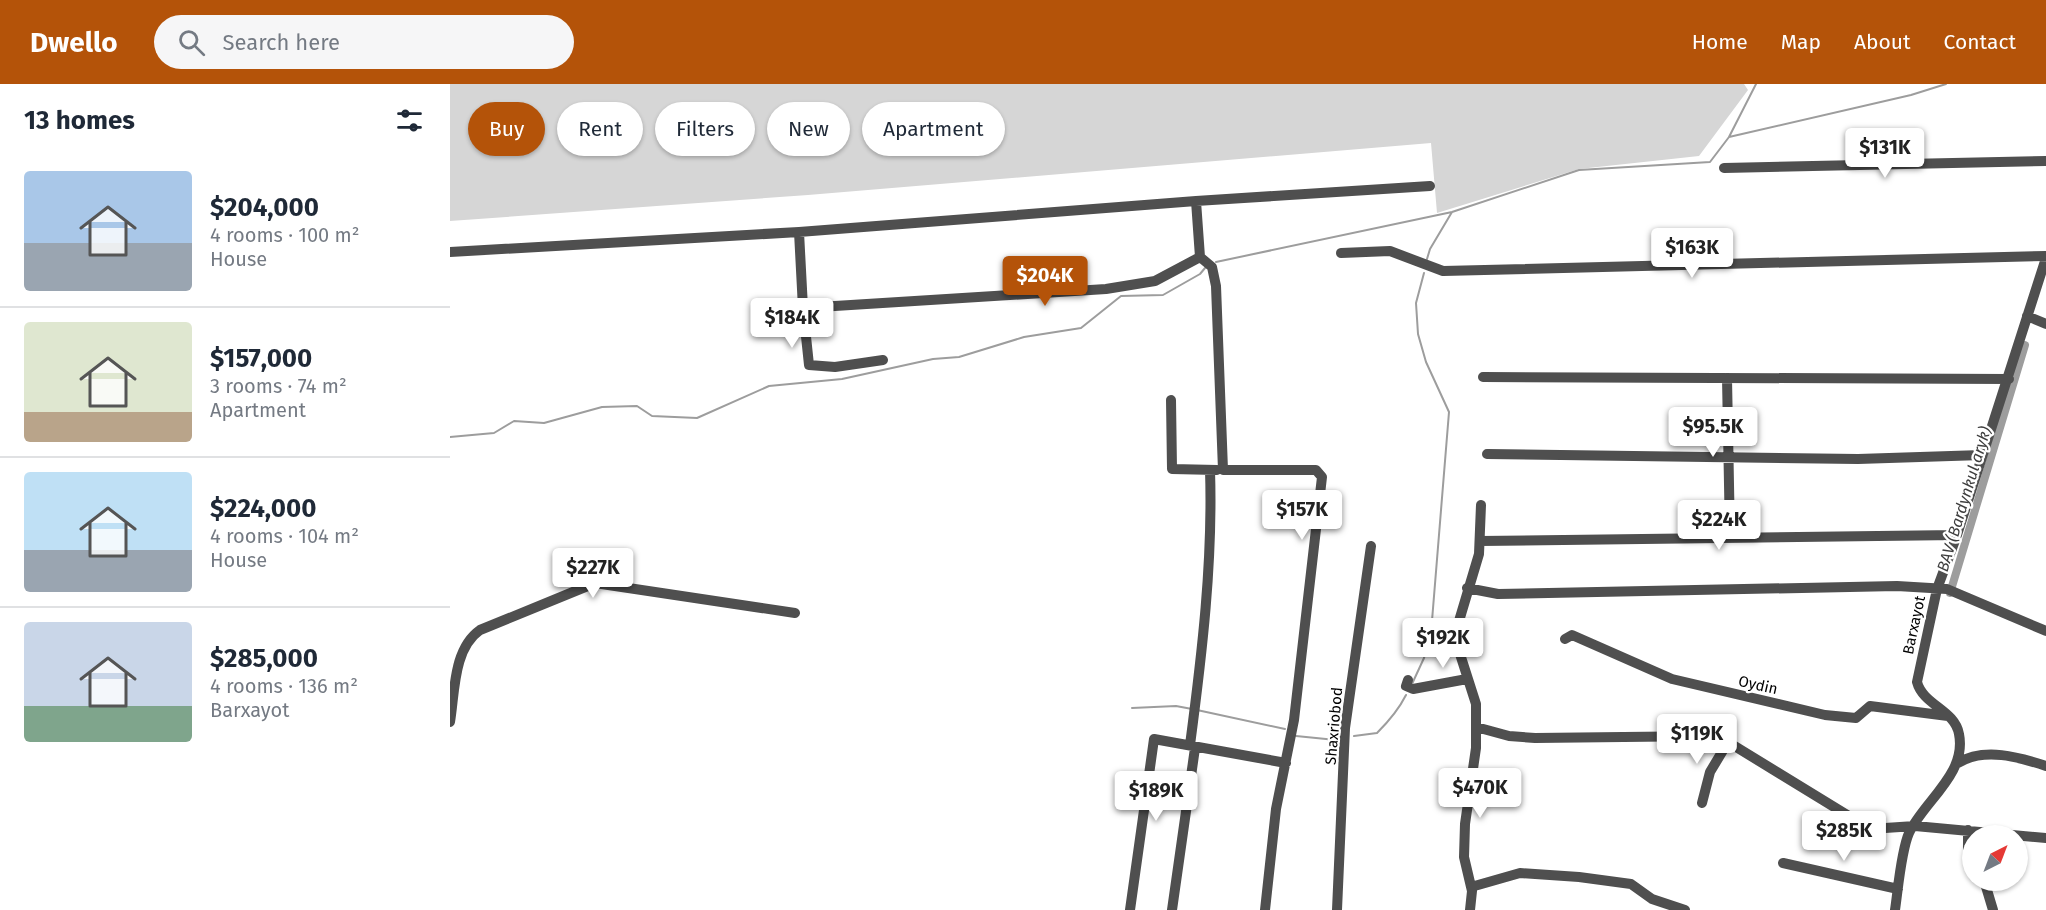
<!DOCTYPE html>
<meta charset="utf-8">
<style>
:root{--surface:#fff;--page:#f6f6f7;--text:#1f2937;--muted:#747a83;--line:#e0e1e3;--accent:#b45309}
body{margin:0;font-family:"Fira Sans",sans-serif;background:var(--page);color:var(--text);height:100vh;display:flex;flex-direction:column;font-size:22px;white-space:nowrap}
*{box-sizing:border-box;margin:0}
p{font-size:20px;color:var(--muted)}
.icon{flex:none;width:33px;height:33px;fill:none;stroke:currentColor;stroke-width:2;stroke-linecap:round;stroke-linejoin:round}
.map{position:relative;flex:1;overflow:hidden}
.panel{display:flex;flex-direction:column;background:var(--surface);width:450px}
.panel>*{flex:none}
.guide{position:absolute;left:18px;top:18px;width:570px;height:54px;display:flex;gap:12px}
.needle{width:39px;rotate:42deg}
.controls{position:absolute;left:1512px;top:741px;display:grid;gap:12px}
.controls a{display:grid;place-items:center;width:66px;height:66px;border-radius:50%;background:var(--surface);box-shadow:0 2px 4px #0004;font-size:30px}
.price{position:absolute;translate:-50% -51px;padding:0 14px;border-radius:6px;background:#fff;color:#222;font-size:20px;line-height:39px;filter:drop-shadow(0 2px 3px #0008)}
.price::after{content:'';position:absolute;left:50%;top:36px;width:18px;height:14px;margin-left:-9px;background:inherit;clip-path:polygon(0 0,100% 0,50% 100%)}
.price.selected{background:var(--accent);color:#fff}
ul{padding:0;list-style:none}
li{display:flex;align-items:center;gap:18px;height:150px;padding:0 24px}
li+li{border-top:2px solid var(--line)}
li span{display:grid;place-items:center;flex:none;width:168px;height:120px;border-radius:6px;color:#555}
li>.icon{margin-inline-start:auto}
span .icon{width:72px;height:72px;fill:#fffc;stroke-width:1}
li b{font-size:26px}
h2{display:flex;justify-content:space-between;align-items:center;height:72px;padding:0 24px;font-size:26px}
.chip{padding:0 21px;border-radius:27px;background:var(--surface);box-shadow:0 2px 4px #0004;font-size:21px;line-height:54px}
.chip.selected{background:var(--accent);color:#fff}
header{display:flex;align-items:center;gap:36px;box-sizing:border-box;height:84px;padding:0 30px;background:var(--accent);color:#fff}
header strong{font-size:28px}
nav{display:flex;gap:33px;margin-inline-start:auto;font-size:21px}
.search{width:420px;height:54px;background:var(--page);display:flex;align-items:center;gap:15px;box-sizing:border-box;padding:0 21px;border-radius:33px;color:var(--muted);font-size:22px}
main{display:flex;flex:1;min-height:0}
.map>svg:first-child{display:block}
.green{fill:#d6d6d6}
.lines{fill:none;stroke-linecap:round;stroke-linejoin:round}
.stream{stroke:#9d9d9d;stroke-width:2}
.canal{stroke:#9d9d9d;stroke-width:8}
.minor{stroke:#4f4f4f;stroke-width:10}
.labels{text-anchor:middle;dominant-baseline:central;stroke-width:4.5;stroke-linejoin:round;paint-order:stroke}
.street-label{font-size:15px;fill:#000;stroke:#fff}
.water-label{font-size:16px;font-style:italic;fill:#3e3e3e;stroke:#fff}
</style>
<header>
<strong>Dwello</strong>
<div class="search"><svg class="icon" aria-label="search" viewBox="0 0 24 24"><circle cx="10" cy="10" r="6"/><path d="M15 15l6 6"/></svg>Search here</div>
<nav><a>Home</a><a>Map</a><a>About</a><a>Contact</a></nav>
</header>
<main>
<section class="panel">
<h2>13 homes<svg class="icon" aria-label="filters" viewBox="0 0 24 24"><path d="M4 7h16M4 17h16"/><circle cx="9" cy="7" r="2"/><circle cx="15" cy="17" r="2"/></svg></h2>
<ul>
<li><span style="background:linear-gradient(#a9c7e8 60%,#9aa5b1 0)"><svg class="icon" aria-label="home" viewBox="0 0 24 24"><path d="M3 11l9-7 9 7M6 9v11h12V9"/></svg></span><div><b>$204,000</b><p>4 rooms · 100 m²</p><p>House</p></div></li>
<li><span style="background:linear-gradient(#dfe7d0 75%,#b9a48a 0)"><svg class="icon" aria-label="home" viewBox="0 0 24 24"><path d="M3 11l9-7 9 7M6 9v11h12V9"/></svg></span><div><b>$157,000</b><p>3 rooms · 74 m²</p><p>Apartment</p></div></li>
<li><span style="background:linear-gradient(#bfe0f5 65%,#9aa5b1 0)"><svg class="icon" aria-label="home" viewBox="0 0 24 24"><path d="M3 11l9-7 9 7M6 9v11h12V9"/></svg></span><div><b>$224,000</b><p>4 rooms · 104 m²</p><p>House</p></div></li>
<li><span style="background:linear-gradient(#c9d6e8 70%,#7fa58c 0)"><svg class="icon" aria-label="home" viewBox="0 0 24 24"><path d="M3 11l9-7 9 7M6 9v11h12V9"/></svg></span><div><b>$285,000</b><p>4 rooms · 136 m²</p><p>Barxayot</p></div></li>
</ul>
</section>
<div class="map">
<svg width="1596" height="826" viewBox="0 0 1596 826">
<rect width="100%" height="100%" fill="#fff"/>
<path class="green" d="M 0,0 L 1294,0 L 1298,6 L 1249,72 L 1129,85 L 987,129 L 981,59 L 358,111 L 0,137 Z"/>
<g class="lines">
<path class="stream" d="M 1279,53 L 1461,11 L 1496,0
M 977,175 L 980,165 L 1002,128
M 766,178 L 1002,128 L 1129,86 L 1260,78 L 1279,53 L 1306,0
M 0,353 L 44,349 L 64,337 L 94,339 L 152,323 L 187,322 L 202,332 L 247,334 L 319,302 L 392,295 L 483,275 L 509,273 L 574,253 L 631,244 L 671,212 L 713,211 L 750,190 L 755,184
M 962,600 L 974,574 L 981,549 L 999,328 L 976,278 L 968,250 L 966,219 L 974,189
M 682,624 L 726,622 L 742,625
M 747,626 L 835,645
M 846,652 L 886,656
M 904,652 L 927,649 C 937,639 950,623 956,611"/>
<path class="canal" d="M 1500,509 L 1575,261"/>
<path class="minor" d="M 1274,84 L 1596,77
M 349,148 L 353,224 L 359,281 L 385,283 L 433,276
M 0,168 L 349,148 L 746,117 L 980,102
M 891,169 L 940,167 L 993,187 L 1596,172
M 750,173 L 762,183 L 766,202 L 773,386 L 866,386 L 872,393 L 844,636 L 826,725 L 815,826
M 353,224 L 656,205 L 705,197 L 750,173 L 746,117
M 1577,232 L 1596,240
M 1033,293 L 1559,295
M 1277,294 L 1280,453
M 721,316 L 722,385 L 767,386
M 1037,370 L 1408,375 L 1532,371
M 1030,457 L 1507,451
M 1017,504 L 1048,510 L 1447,502 L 1497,505 L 1596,547
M 1115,555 L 1122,551 L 1222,595 L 1375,631 L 1406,634 L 1420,622 L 1498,632
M 958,596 L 956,602 L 963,605 L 1017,595
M 0,638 C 5,608 3,565 30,546 L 145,499 L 345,529
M 1026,643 L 1059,652 L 1085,654 L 1262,652 L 1278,658 L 1407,737 L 1435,744 L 1465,742 L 1596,754
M 740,661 C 752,570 763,477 760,386
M 1508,679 C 1534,663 1569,673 1596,682
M 1252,719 L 1260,688 L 1278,658
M 1518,746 L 1518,769 L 1522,778
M 1333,779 L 1448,805
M 1534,796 L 1543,826
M 1021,803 L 1070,789 L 1129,793 L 1181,800 L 1202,815 L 1235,826
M 680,826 L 704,655 L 836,679
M 722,826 L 745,664
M 887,826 L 895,644 L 921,462
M 1020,826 L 1022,807 L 1014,773 L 1015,740 L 1026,664 L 1026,620 L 1010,570 L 1009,537 L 1029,470 L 1031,421
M 1445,826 C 1448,806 1451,767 1459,749 C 1474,717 1517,690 1509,650 C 1505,626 1473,621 1467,598 L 1487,505 L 1507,451 L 1596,174"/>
</g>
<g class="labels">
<g class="street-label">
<text transform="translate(1464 541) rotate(-78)">Barxayot</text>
<text transform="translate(1308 601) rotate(13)">Oydin</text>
<text transform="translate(884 642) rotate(-85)">Shaxriobod</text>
</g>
<g class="water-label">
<text transform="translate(1514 415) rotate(-73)">BAV (Bardynkul aryk)</text>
</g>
</g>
</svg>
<div class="controls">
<a><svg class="needle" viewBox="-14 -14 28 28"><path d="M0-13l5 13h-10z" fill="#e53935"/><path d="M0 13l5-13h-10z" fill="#747a83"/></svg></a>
</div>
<b class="price" style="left:1435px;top:95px">$131K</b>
<b class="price" style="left:1242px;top:195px">$163K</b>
<b class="price selected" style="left:595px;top:223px">$204K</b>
<b class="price" style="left:342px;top:265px">$184K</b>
<b class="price" style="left:1263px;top:374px">$95.5K</b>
<b class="price" style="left:852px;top:457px">$157K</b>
<b class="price" style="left:1269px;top:467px">$224K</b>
<b class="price" style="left:143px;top:515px">$227K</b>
<b class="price" style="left:993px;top:585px">$192K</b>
<b class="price" style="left:1247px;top:681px">$119K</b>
<b class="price" style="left:1030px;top:735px">$470K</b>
<b class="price" style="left:706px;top:738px">$189K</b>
<b class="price" style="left:1394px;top:778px">$285K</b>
<div class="guide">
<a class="chip selected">Buy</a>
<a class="chip">Rent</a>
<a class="chip">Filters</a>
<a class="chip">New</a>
<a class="chip">Apartment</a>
</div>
</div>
</main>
